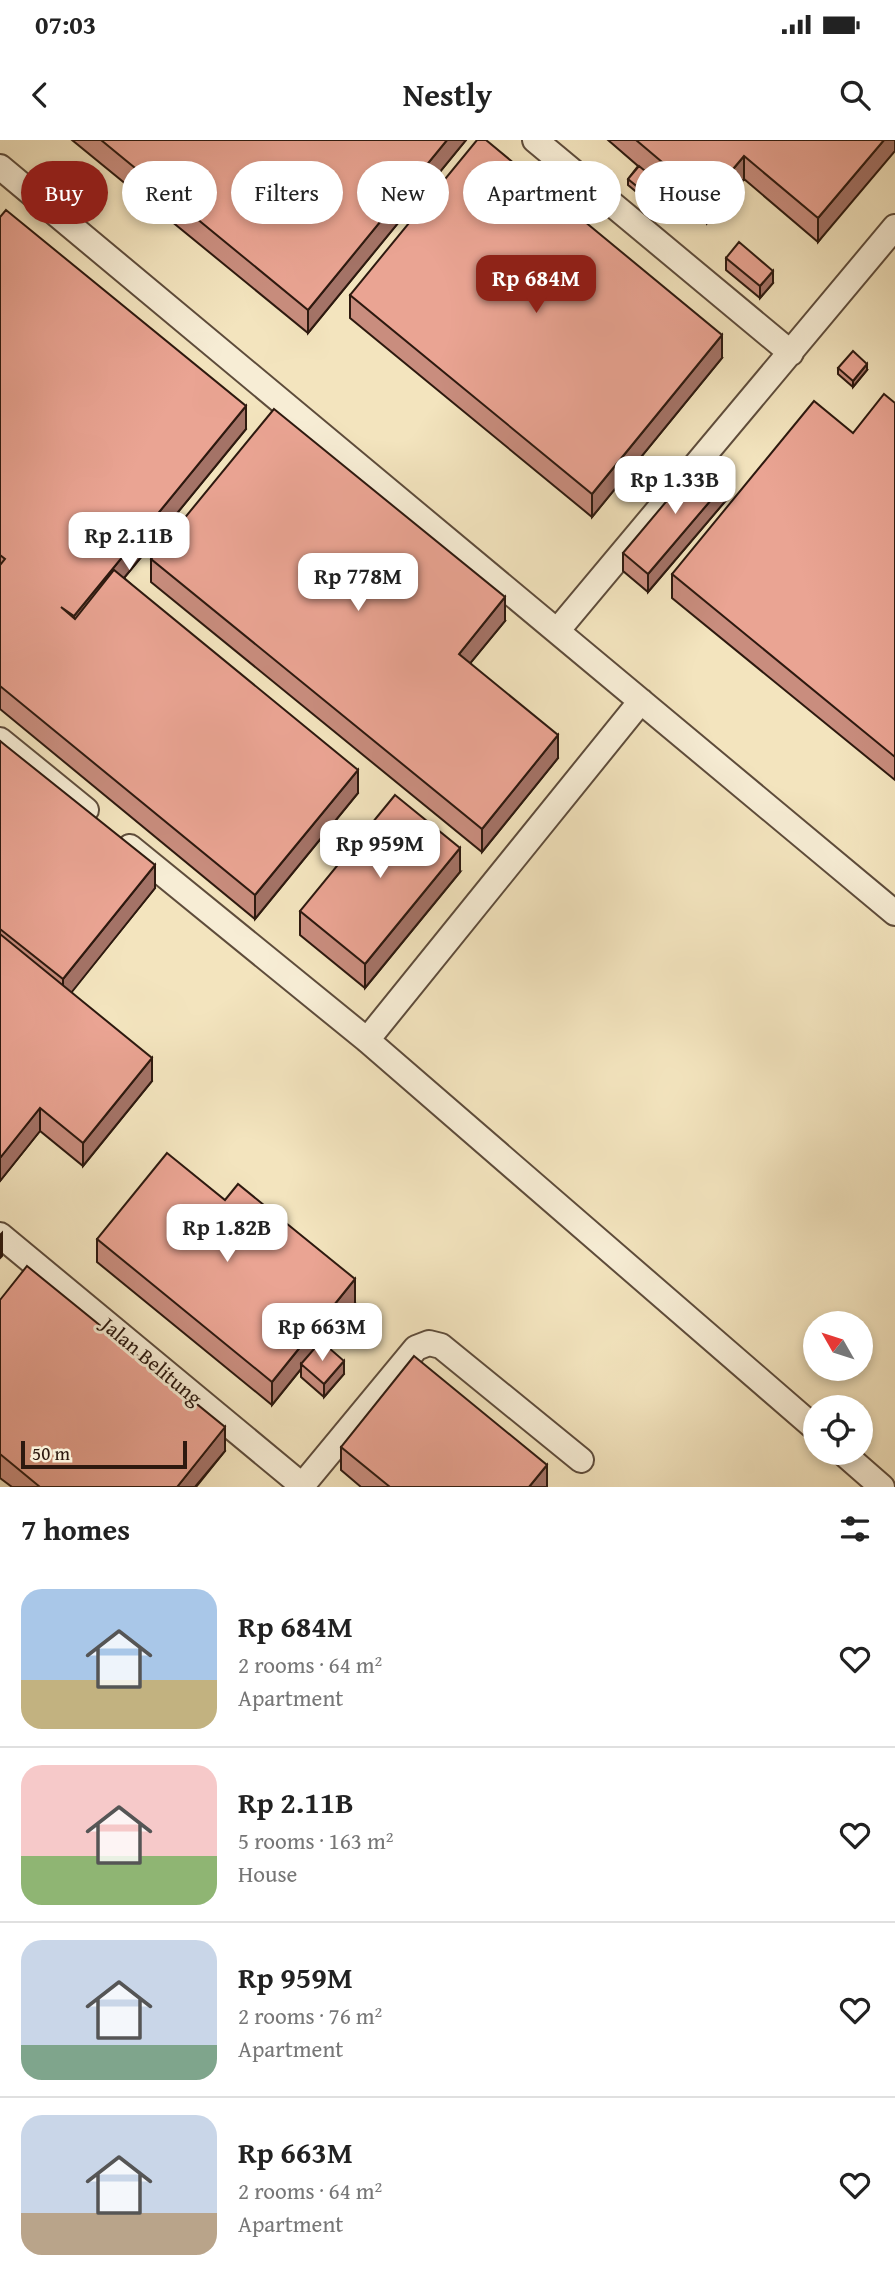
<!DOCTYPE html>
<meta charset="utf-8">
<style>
:root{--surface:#fff;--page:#f6f6f6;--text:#222;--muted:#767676;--line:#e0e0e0;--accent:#8f2418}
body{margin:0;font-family:"Gentium Book Plus",serif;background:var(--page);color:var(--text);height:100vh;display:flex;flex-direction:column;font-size:26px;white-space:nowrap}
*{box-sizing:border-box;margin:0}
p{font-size:23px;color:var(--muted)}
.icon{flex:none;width:38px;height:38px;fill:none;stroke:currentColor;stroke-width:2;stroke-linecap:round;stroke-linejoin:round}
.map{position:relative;height:1347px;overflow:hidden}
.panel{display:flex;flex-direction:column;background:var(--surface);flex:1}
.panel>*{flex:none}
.hud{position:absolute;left:21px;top:21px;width:854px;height:63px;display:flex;gap:14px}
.needle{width:46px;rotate:309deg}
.buttons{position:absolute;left:803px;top:1171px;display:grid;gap:14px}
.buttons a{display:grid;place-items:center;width:70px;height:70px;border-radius:50%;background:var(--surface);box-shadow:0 4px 10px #0003;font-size:35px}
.scale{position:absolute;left:21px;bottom:18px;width:166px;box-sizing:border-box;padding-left:7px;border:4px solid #2d190f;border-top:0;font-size:19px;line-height:24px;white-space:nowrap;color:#2d190f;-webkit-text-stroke:5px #f7edd5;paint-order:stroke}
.price{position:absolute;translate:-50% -60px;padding:0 16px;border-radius:14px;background:#fff;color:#222;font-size:23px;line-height:46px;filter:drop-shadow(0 2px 4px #0008)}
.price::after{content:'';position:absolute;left:50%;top:42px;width:21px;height:16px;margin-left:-10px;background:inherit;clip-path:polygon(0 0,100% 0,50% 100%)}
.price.selected{background:var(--accent);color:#fff}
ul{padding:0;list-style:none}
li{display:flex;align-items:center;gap:21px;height:175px;padding:0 21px}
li+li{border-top:2px solid var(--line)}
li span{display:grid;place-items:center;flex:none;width:196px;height:140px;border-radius:21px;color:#555}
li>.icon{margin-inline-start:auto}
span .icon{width:84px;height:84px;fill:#fffc;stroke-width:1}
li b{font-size:30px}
h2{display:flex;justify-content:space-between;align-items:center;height:84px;padding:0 21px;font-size:30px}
.chip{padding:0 24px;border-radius:32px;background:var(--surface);box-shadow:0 4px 10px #0003;font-size:24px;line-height:63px}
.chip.selected{background:var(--accent);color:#fff}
.status{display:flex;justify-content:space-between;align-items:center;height:49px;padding:0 35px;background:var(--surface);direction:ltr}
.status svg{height:19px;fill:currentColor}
header{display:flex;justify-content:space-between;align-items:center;height:91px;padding:0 21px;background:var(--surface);font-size:32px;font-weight:600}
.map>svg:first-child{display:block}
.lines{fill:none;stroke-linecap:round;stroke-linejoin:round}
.minor-casing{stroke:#5e4c3b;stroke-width:28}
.minor{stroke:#f7edd5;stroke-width:24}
.wall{fill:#c98d7e;stroke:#2d190f;stroke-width:2}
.shaded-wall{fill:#a47367;stroke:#2d190f;stroke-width:2}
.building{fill:#eaa493;stroke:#2d190f;stroke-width:2}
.labels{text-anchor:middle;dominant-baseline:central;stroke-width:6;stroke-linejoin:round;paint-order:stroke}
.street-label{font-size:21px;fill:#2d190f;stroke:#f7edd5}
</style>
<div class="status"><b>07:03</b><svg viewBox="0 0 49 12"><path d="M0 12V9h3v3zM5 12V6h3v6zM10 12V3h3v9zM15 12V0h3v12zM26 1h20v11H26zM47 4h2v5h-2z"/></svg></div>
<header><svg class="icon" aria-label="back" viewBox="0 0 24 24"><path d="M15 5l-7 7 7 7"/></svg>Nestly<svg class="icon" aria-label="search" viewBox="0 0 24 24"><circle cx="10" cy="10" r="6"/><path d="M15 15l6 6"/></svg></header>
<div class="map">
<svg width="895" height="1347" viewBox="0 0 895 1347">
<rect width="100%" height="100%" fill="#f3e4be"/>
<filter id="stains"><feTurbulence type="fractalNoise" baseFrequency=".00286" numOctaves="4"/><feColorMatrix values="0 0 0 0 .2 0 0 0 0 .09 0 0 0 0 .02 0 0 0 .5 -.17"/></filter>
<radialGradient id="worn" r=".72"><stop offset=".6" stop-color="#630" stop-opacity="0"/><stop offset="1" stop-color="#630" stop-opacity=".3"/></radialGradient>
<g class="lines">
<g class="minor-casing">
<path id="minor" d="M 535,0 L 791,213
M 0,27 L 895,773
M 557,491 L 895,87
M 0,600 L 86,670
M 130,707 L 367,900 L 816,1289
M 367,900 L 641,561
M 0,1095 L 304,1347
M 842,1312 L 882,1347
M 301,1347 L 416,1208 L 429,1203 L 441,1206 L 581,1320"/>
</g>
<use href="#minor" class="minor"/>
</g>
<path class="wall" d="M 72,0 L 466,0 L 308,193 Z
M 608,0 L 895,0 L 818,102 L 744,39 L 707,83 L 662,46 L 662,51 L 651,64 L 628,45 L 628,39 L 638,26 Z
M 0,77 L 246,289 L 124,438 L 358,653 L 255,779 L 0,569 Z
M 726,118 L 773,143 L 760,158 L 726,130 Z
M 350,155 L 722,218 L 592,377 L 350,178 Z
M 838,228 L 867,230 L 853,247 L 838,234 Z
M 895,263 L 895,640 L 672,458 L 672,434 L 853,293 Z
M 728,358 L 648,452 L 623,431 L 623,413 Z
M 151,419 L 505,481 L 470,523 L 558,618 L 482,712 L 151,442 Z
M 0,601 L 155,748 L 71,852 L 152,941 L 83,1026 L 40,991 L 0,1041 Z
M 460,732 L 365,848 L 300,795 L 300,771 Z
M 225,1060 L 355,1163 L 323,1202 L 344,1234 L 324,1257 L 301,1237 L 301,1229 L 272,1265 L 97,1122 L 97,1099 Z
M 0,1160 L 225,1311 L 196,1347 L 12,1347 L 0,1338 Z
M 341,1307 L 547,1347 L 361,1347 L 341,1330 Z"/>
<path class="shaded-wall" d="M 447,0 L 466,0 L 308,193 L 308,170 Z
M 884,0 L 895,0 L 895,11 L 818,102 L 818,78 Z
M 744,16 L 744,39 L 707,83 L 707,60 Z
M 662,45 L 662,51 L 651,64 L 651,58 Z
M 773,131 L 773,143 L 760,158 L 760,146 Z
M 722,195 L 722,218 L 592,377 L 592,354 Z
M 867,224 L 867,230 L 853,247 L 853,241 Z
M 246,266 L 246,289 L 74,499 L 74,476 Z
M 728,340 L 728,358 L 648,452 L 648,434 Z
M 505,457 L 505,481 L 459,537 L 459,514 Z
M 558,595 L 558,618 L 482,712 L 482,689 Z
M 358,630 L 358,653 L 255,779 L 255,755 Z
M 460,708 L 460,732 L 365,848 L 365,824 Z
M 155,725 L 155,748 L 63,863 L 63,839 Z
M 152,918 L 152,941 L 83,1026 L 83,1003 Z
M 40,968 L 40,991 L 0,1041 L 0,1018 Z
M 2,1093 L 2,1116 L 0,1118 L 0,1095 Z
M 355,1139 L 355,1163 L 303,1226 L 301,1224 L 301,1229 L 272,1265 L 272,1242 Z
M 344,1221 L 344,1234 L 324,1257 L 324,1244 Z
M 225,1287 L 225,1311 L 195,1347 L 177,1347 Z
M 547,1325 L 547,1347 L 529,1347 Z"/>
<path class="building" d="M 101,0 L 447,0 L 308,170 Z
M 477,0 L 486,0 L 722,195 L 592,354 L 350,155 Z
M 636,0 L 884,0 L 818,78 L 744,16 L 707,60 Z
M 639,26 L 662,45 L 651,58 L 628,39 Z
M 6,70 L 246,266 L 74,476 L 61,467 L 75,479 L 114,430 L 358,630 L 255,755 L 0,546 L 0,425 L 5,419 L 0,415 L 0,77 Z
M 739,102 L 773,131 L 760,146 L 726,118 Z
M 853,211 L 867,224 L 853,241 L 838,228 Z
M 884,254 L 895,263 L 895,617 L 672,434 L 814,261 L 853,293 Z
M 274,269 L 505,457 L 459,514 L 558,595 L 482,689 L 151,419 Z
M 702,319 L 728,340 L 648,434 L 623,413 Z
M 0,601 L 155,725 L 63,839 L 0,789 Z
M 395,655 L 460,708 L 365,824 L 300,771 Z
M 0,794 L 152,918 L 83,1003 L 40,968 L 0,1018 Z
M 167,1013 L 225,1060 L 238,1044 L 355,1139 L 272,1242 L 97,1099 Z
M 27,1126 L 225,1287 L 177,1347 L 40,1347 L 0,1314 L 0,1160 Z
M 321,1201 L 344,1221 L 324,1244 L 301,1224 Z
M 414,1216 L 547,1325 L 529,1347 L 390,1347 L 341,1307 Z"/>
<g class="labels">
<g class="street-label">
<text transform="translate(152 1221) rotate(40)">Jalan Belitung</text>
</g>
</g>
<rect width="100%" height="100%" filter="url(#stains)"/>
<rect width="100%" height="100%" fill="url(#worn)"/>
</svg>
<div class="buttons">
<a><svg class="needle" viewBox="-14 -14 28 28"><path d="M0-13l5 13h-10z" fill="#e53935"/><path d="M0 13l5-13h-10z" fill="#767676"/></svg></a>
<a><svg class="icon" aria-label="locate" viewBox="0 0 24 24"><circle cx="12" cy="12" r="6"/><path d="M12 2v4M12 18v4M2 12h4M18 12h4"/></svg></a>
</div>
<div class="scale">50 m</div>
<b class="price selected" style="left:536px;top:175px">Rp 684M</b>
<b class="price" style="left:675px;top:376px">Rp 1.33B</b>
<b class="price" style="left:129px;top:432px">Rp 2.11B</b>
<b class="price" style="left:358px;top:473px">Rp 778M</b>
<b class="price" style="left:380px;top:740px">Rp 959M</b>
<b class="price" style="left:227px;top:1124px">Rp 1.82B</b>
<b class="price" style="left:322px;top:1223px">Rp 663M</b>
<div class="hud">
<a class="chip selected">Buy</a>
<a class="chip">Rent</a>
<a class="chip">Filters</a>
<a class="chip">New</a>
<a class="chip">Apartment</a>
<a class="chip">House</a>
</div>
</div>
<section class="panel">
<h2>7 homes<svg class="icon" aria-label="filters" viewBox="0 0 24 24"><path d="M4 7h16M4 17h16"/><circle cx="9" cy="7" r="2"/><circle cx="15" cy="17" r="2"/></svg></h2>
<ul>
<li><span style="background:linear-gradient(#a9c7e8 65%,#c2b280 0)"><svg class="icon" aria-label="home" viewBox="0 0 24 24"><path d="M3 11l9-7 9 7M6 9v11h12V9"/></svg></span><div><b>Rp 684M</b><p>2 rooms · 64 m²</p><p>Apartment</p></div><svg class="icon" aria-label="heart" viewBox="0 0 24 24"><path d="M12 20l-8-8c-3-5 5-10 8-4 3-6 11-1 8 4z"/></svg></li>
<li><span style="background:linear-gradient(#f6c9c9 65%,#8fb573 0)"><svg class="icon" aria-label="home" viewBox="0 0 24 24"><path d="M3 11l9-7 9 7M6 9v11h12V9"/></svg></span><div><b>Rp 2.11B</b><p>5 rooms · 163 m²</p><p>House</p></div><svg class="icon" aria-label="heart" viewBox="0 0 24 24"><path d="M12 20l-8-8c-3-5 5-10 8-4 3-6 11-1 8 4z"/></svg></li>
<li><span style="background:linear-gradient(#c9d6e8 75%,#7fa58c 0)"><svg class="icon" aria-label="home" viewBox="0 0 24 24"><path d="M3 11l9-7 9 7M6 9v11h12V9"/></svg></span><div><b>Rp 959M</b><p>2 rooms · 76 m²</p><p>Apartment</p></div><svg class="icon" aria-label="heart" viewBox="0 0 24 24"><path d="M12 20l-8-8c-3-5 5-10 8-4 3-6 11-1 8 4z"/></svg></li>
<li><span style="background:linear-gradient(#c9d6e8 70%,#b9a48a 0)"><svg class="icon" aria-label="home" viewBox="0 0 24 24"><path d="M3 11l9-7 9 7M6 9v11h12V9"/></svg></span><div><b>Rp 663M</b><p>2 rooms · 64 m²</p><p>Apartment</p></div><svg class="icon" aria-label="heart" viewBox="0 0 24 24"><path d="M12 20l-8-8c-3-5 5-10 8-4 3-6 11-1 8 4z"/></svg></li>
</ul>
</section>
